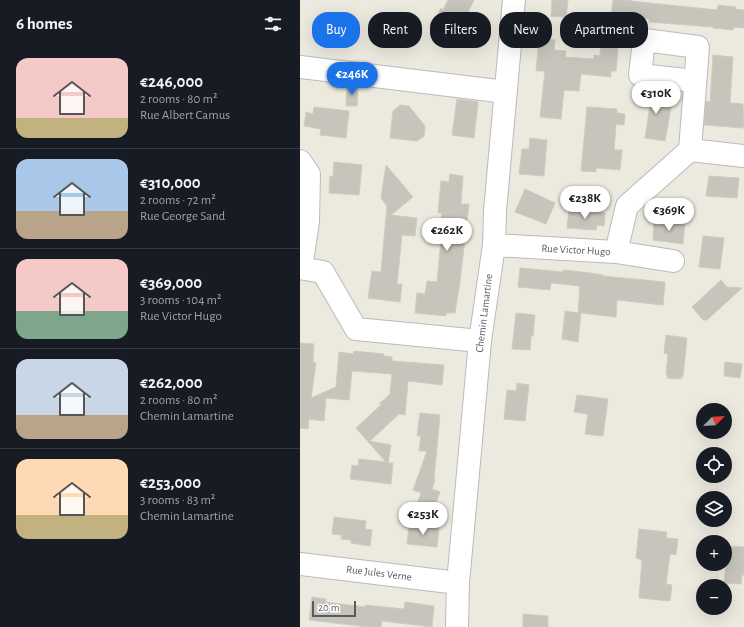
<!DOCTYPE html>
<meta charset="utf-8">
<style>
:root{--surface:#171b24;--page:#242831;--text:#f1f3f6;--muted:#9ea1a6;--line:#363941;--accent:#1a73e8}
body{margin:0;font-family:"Alegreya Sans",sans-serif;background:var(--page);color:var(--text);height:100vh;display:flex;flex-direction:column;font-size:15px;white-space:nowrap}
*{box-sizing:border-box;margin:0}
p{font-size:13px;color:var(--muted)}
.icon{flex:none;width:22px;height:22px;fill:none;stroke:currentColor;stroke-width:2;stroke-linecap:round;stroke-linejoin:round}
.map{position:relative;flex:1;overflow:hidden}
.details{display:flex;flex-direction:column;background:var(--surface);width:300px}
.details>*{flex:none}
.banner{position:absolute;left:12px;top:12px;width:372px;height:36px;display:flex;gap:8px}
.needle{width:26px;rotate:66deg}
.controls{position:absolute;left:396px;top:403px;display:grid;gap:8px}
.controls a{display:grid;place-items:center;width:36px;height:36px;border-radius:50%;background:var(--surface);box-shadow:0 4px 16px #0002;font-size:20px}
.scale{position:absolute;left:12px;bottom:10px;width:44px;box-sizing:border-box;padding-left:4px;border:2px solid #585c61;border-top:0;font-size:11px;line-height:14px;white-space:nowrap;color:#585c61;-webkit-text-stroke:3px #fff;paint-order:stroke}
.price{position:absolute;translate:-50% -34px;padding:0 9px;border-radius:14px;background:#fff;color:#222;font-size:13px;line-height:26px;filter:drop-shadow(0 1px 2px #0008)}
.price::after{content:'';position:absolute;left:50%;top:24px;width:12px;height:9px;margin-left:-6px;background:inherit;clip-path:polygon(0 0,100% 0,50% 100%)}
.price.on{background:var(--accent);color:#fff}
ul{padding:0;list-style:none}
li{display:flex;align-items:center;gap:12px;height:100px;padding:0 16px}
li+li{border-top:1px solid var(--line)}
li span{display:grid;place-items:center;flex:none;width:112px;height:80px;border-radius:12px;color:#555}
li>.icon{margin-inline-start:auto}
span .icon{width:48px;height:48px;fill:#fffc;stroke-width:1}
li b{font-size:17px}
h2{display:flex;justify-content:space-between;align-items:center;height:48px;padding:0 16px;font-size:17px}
.chip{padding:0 14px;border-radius:16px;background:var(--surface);box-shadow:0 4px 16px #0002;font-size:14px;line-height:36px}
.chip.on{background:var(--accent);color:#fff}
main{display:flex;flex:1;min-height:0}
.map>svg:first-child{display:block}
.building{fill:#c7c4bc;stroke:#d1cbbd}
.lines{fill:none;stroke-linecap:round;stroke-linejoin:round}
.minor-casing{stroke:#b7babf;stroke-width:24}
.minor{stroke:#fff;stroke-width:22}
.labels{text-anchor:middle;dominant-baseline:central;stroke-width:3.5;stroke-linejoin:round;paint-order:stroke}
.street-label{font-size:11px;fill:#585c61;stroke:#fff}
</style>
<main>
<section class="details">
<h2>6 homes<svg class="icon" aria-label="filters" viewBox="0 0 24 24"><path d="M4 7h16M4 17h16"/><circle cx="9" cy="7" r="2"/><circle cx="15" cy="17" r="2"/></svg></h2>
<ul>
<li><span style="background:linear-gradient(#f6c9c9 75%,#c2b280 0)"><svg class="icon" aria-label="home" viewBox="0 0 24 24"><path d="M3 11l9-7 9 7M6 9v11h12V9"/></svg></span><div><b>€246,000</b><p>2 rooms · 80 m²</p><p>Rue Albert Camus</p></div></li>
<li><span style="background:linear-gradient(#a9c7e8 65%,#b9a48a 0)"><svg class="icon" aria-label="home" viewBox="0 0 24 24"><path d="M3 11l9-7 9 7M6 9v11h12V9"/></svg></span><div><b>€310,000</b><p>2 rooms · 72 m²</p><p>Rue George Sand</p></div></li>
<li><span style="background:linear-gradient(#f6c9c9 65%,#7fa58c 0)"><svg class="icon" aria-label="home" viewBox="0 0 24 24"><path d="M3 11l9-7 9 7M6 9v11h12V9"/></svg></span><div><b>€369,000</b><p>3 rooms · 104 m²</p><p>Rue Victor Hugo</p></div></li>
<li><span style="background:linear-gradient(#c9d6e8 70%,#b9a48a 0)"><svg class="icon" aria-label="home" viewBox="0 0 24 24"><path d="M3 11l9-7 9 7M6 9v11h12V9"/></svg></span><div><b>€262,000</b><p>2 rooms · 80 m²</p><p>Chemin Lamartine</p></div></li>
<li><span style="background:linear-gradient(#ffd9b3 70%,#c2b280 0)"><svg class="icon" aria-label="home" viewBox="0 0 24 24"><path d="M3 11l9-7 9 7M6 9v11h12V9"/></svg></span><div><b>€253,000</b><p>3 rooms · 83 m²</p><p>Chemin Lamartine</p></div></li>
</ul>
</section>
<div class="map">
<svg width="444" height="627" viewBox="0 0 444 627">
<rect width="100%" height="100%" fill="#eceadf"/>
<path class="building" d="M 148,0 L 174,0 L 154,41 L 130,30 L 141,8 L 143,10 Z
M 252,0 L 268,0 L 266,17 L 251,16 Z
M 313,0 L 331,0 L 331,1 L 417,10 L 418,5 L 436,7 L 435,9 L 444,10 L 444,28 L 434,27 L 433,30 L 413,28 L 413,27 L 349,22 L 349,19 L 311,16 Z
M 302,22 L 320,24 L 316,71 L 311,71 L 311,77 L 281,74 L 279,91 L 264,90 L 261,119 L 240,117 L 245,71 L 236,71 L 239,38 L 255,40 L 254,50 L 266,51 L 265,57 L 294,59 L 294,55 L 300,56 Z
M 413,55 L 433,57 L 430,103 L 443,104 L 444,128 L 404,125 L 406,101 L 410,102 Z
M 47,86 L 58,87 L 57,106 L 46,106 Z
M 344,89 L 361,91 L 360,98 L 365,99 L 364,107 L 371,108 L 365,141 L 345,138 L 350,105 L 342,104 Z
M 157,99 L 178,102 L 174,138 L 152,135 Z
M 100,105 L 109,106 L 125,126 L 124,136 L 117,141 L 90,138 L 93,111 Z
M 14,107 L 49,111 L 46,138 L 20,135 L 21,129 L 4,126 L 6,112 L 13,114 Z
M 287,107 L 317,109 L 317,113 L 325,114 L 324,125 L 316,124 L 314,150 L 322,150 L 320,170 L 296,168 L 296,172 L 281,171 Z
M 230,138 L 247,140 L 244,176 L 219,174 L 222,149 L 229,149 Z
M 34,162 L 62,165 L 59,195 L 29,193 L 30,176 L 33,177 Z
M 86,165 L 113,197 L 91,215 L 117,218 L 115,236 L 102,235 L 97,284 L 102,284 L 100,302 L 68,298 L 72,271 L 81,272 L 87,206 L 81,198 Z
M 150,174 L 163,176 L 161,204 L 169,204 L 160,282 L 155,313 L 146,313 L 146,316 L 115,313 L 117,293 L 125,294 L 127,281 L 137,282 L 141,239 L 139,238 L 142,213 L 138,213 L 141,181 L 149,182 Z
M 409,176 L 439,178 L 437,198 L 406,196 Z
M 225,189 L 255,203 L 246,224 L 215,212 Z
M 269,210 L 305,213 L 304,226 L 297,225 L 296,230 L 267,228 Z
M 354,220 L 385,223 L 383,244 L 353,240 Z
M 403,236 L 424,238 L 420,269 L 399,267 Z
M 220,268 L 263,272 L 264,270 L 290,273 L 303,275 L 303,276 L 365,282 L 363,305 L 317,300 L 316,317 L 281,313 L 278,342 L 262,339 L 265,311 L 278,313 L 280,286 L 251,283 L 250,290 L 218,287 Z
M 421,280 L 427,287 L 442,288 L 407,320 L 403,320 L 392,307 Z
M 216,313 L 235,315 L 233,336 L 231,336 L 230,350 L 212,349 Z
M 366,335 L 387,338 L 383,377 L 381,376 L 381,379 L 367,378 L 368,375 L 366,375 L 368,354 L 364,353 Z
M 0,343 L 14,344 L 13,362 L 16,363 L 11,398 L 36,387 L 39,352 L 53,354 L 54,351 L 84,354 L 84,356 L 92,357 L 92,361 L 144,365 L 142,385 L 108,381 L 105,415 L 99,414 L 70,441 L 91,445 L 88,463 L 93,463 L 91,484 L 50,479 L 52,465 L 58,466 L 59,459 L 86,462 L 56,428 L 82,404 L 79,404 L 90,394 L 92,374 L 52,371 L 49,400 L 26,398 L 24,421 L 9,419 L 8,429 L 0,428 Z
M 425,362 L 442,364 L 440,378 L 424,376 Z
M 217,383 L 229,385 L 225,421 L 204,419 L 207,390 L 216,391 Z
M 277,395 L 308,399 L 303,436 L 285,434 L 288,414 L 274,412 Z
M 120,413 L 140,415 L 134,479 L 135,480 L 132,489 L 140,492 L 134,508 L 118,502 L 121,493 L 113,490 L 127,451 L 119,451 L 121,436 L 117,436 Z
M 34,517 L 66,521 L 65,529 L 72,530 L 70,546 L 51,543 L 51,540 L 41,539 L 42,535 L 32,534 Z
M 109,525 L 139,528 L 137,547 L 107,544 Z
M 339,529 L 367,532 L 366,538 L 378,539 L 376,555 L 370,554 L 366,584 L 372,585 L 370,601 L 339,598 L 342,560 L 336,558 Z
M 428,546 L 444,547 L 444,575 L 442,575 L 441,584 L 424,583 Z
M 12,597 L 26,599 L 26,602 L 65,607 L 65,605 L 104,609 L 105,602 L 134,606 L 132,627 L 82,621 L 81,627 L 68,627 L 9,620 Z
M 223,614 L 248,616 L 248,627 L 223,627 Z"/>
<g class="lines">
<g class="minor-casing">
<path id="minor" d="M 0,67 L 206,92
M 390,150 L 398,47 L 344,40 L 340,75 L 395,81
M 0,161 L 9,174 L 8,222 L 1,268
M 194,245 L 316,252 L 327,206 L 390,150 L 444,156
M 316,252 L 373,261
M 0,268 L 23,272 L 56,329 L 180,341
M 0,564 L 158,583
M 157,627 L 158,583 L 180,341 L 194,245 L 195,211 L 214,0"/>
</g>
<use href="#minor" class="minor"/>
</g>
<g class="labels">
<g class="street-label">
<text transform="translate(276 250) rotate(3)">Rue Victor Hugo</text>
<text transform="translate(184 313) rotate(-83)">Chemin Lamartine</text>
<text transform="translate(79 573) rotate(7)">Rue Jules Verne</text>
</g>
</g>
</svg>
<div class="controls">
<a><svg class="needle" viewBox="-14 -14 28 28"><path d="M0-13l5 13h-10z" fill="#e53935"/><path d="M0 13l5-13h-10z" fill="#9ea1a6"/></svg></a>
<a><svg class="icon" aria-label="locate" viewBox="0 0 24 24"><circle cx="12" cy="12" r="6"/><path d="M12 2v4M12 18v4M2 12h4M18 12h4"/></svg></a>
<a><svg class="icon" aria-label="layers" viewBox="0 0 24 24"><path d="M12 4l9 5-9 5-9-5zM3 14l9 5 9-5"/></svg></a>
<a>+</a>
<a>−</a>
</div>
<div class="scale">20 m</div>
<b class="price on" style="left:52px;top:96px">€246K</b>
<b class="price" style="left:356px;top:115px">€310K</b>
<b class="price" style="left:285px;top:220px">€238K</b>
<b class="price" style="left:369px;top:232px">€369K</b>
<b class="price" style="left:147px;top:252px">€262K</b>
<b class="price" style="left:123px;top:536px">€253K</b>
<div class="banner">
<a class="chip on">Buy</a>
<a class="chip">Rent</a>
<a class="chip">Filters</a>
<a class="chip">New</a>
<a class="chip">Apartment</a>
</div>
</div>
</main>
